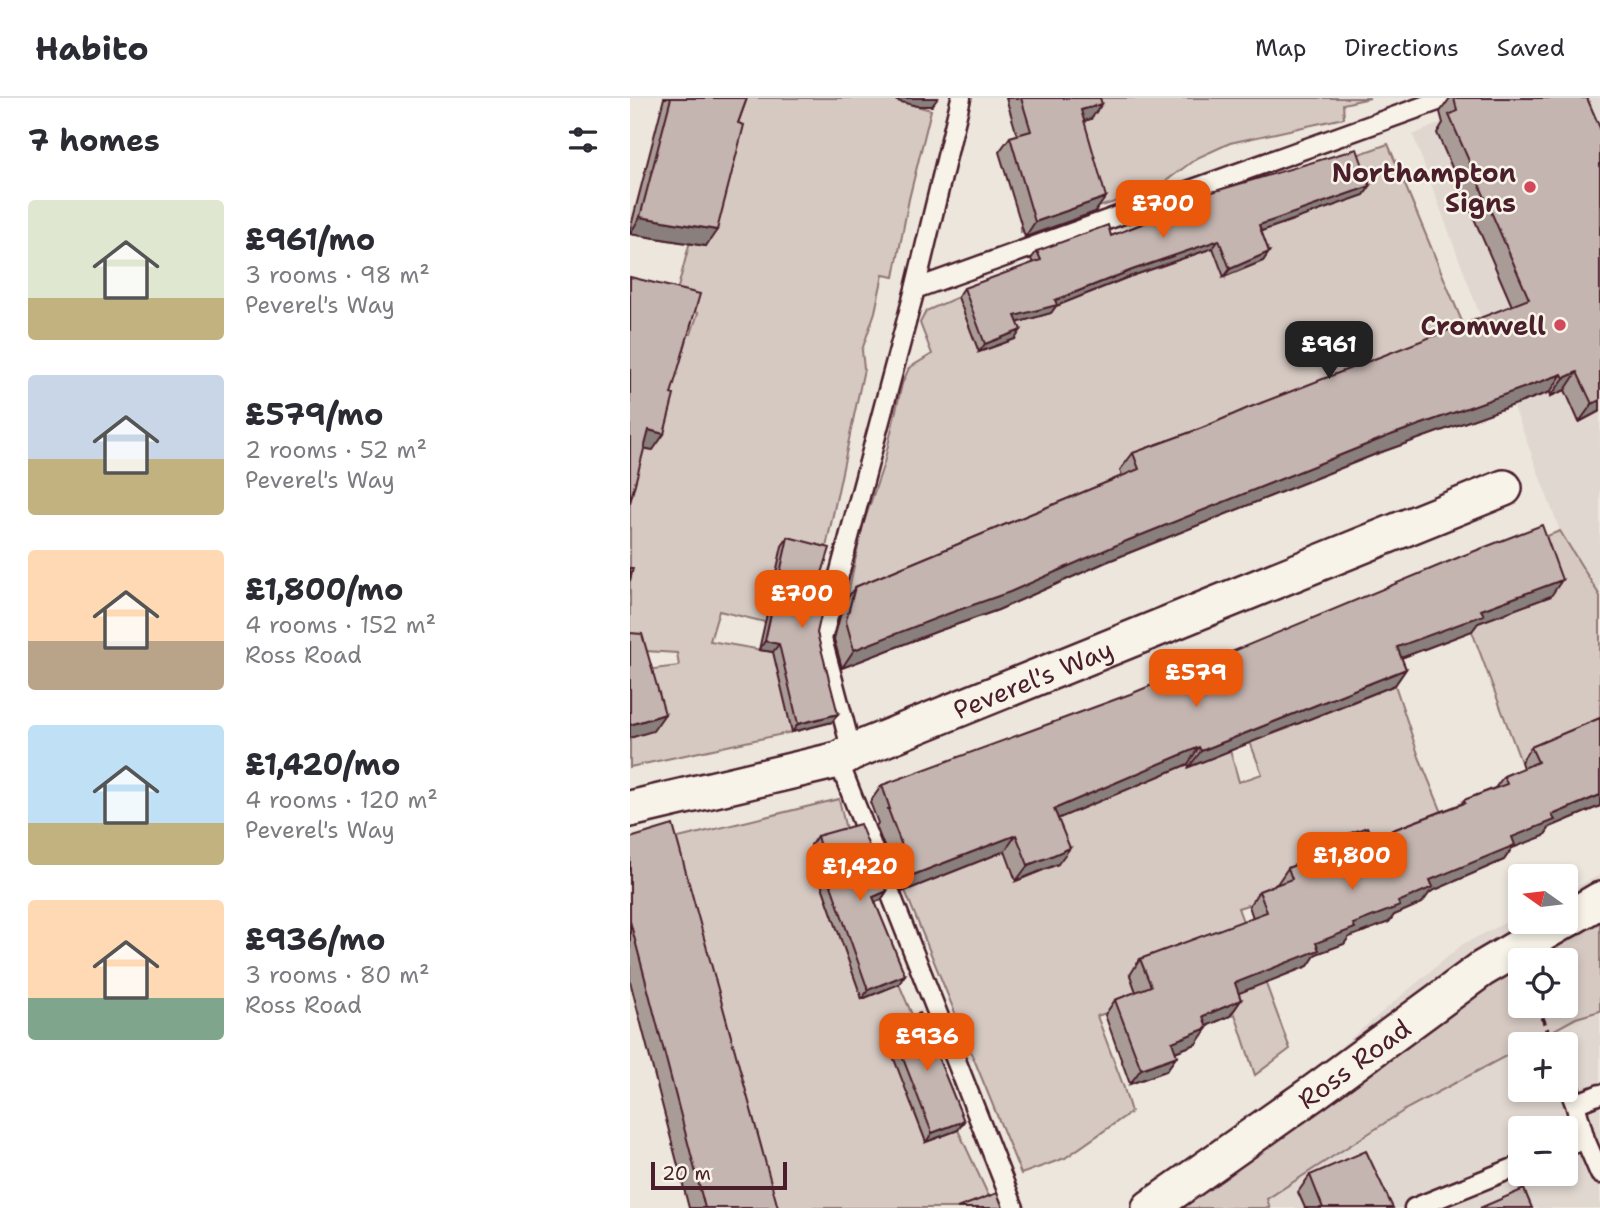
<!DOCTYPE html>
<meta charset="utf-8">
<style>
:root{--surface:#fff;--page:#f7f7f7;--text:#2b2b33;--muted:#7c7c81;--line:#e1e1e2;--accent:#ea580c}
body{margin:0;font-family:"Shantell Sans",sans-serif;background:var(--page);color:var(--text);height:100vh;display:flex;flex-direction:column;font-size:26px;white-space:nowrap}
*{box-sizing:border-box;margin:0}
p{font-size:23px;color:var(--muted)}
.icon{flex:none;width:38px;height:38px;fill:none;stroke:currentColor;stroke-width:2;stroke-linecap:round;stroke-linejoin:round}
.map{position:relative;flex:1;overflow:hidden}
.sheet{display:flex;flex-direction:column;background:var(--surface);width:630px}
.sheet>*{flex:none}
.needle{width:46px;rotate:284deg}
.controls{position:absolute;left:878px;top:766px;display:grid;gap:14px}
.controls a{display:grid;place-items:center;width:70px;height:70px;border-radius:7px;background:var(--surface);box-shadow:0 4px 10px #0003;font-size:35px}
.scale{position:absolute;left:21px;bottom:18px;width:136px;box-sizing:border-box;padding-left:7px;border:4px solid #4a1f2b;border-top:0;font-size:19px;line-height:24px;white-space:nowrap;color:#4a1f2b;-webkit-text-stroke:5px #f7f3e8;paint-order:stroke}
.price{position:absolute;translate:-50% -60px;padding:0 16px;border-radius:14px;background:var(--accent);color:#fff;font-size:23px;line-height:46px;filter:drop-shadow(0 2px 4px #0008)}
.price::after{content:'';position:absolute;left:50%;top:42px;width:21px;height:16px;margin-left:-10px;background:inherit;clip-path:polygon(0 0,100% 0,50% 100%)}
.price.active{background:#222;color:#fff}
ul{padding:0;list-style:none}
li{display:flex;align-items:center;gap:21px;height:175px;padding:0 28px}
li span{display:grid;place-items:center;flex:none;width:196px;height:140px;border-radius:7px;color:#555}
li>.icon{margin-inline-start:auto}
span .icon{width:84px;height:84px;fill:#fffc;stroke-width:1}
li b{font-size:30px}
h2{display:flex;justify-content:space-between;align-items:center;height:84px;padding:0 28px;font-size:30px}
header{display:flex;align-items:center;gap:42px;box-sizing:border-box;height:98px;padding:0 35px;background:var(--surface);border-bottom:2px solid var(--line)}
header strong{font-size:33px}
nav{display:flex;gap:38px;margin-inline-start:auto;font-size:24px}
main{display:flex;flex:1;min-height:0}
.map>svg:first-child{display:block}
.built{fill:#e0d7d0;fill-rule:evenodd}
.green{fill:#d5c9c2;stroke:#907476;stroke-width:2}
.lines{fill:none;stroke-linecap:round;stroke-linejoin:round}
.lane-casing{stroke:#4a1f2b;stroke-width:23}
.street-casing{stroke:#4a1f2b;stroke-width:40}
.path{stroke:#4a1f2b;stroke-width:4.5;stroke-dasharray:7 5;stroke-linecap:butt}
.lane{stroke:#f7f3e8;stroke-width:18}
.street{stroke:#f7f3e8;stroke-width:35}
.wall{fill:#a99c97;stroke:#4a1f2b;stroke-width:2}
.shaded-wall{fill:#897f7b;stroke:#4a1f2b;stroke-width:2}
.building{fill:#c4b5b0;stroke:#4a1f2b;stroke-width:2}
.poi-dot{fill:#d1495b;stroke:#f7f3e8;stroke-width:2.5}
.labels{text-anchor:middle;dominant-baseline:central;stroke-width:5;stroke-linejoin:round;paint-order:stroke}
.poi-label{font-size:26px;font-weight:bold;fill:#4a1f2b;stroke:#f7f3e8;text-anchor:end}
.street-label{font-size:26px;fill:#4a1f2b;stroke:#f7f3e8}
</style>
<header>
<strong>Habito</strong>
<nav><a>Map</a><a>Directions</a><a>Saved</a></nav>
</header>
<main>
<section class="sheet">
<h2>7 homes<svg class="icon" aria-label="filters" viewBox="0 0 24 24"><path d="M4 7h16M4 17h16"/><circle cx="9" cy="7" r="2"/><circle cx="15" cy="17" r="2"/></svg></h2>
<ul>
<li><span style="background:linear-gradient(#dfe7d0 70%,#c2b280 0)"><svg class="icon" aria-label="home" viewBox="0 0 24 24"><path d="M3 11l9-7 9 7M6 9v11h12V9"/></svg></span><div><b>£961/mo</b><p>3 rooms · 98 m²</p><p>Peverel's Way</p></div></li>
<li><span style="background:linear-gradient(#c9d6e8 60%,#c2b280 0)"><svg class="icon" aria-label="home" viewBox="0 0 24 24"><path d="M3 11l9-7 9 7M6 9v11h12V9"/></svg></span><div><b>£579/mo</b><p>2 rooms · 52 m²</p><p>Peverel's Way</p></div></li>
<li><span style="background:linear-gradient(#ffd9b3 65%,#b9a48a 0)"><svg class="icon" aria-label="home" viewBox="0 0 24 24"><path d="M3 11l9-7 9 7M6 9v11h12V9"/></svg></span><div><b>£1,800/mo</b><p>4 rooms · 152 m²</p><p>Ross Road</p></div></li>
<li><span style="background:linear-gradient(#bfe0f5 70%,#c2b280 0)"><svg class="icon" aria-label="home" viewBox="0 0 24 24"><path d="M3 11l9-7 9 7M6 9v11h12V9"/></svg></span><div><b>£1,420/mo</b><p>4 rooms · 120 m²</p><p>Peverel's Way</p></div></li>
<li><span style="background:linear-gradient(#ffd9b3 70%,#7fa58c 0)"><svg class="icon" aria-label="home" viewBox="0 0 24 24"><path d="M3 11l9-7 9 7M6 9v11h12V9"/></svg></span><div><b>£936/mo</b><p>3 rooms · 80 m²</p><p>Ross Road</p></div></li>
</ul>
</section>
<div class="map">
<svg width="970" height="1110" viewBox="0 0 970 1110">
<rect width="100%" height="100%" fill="#ece6dd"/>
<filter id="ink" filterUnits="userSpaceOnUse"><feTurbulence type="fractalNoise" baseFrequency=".0143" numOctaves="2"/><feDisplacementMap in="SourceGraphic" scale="14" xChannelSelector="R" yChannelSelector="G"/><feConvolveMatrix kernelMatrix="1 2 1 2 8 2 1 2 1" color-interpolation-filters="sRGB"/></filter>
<g filter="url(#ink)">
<path class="built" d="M 866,0 L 970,0 L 970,498 L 930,433 L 783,37 Z
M 970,777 L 970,1110 L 519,1110 L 833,846 L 891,817 L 891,824 L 936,824 L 936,794 ZM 891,863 L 936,863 L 936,908 L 891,908 ZM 891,947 L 936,947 L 936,992 L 891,992 ZM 891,1031 L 936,1031 L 936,1076 L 891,1076 Z"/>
<path class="green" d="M 97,0 L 268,0 L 268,3 L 301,12 L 279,101 L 264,179 L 253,177 L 245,214 L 232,252 L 234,271 L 194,459 L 135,524 L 89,513 L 80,543 L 167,558 L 162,634 L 0,669 L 0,640 L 23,632 L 7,573 L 49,568 L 47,555 L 0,552 L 0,376 L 7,349 L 22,352 L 38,230 L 61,236 L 68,215 L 43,209 Z
M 455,0 L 740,0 L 713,6 L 714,20 L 600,45 L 567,60 L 525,91 L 391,134 L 388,43 Z
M 758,46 L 838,238 L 491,372 L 496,389 L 216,506 L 232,430 L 254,365 L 272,286 L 279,270 L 302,256 L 290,225 L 296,213 L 328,199 L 349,254 L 385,241 L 379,227 L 420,215 L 418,206 L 459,195 L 496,180 L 566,105 L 595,179 L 608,92 L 721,59 Z
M 930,433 L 970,498 L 970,630 L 891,664 L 840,528 L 901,444 Z
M 709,582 L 719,606 L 765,587 L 789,659 L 816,724 L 651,797 L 608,810 L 660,951 L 625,977 L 605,916 L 600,918 L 500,877 L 510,904 L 467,918 L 493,987 L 501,1014 L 435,1060 L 391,1076 L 262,761 L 294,785 L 356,759 L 413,727 L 477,699 L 511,662 L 600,652 L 609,684 L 632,676 L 620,644 L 660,630 L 651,605 Z
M 209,701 L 217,736 L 181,747 L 192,788 L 232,901 L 269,886 L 286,926 L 272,970 L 283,1011 L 296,1044 L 328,1032 L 361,1103 L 343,1110 L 132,1110 L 32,744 Z
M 970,821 L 970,913 L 946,920 L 897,947 L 891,947 L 891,950 L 778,1010 L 637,1101 L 640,1110 L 543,1110 L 891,864 L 891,908 L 936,908 L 936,863 L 893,863 Z"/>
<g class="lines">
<g class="lane-casing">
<path id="lane" d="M 285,191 L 816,0
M 222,654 L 192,541 L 285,191 L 331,0
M 208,662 L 384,1110
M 936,982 L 945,1006
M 955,1041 L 945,1006 L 970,996
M 936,1049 L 955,1041 L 970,1076
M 784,1110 L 891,1067"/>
</g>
<g class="street-casing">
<g id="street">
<path id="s1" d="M 0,711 L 208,662 L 222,654 L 874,390"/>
<path d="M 936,822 L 970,802"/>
<path id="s2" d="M 520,1110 L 686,993 L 852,871 L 932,824"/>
</g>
</g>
<path class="path" d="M 908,908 L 923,947"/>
<use href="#lane" class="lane"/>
<use href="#street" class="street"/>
</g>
<path class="wall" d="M 34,0 L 117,0 L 108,25 L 76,148 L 0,136 L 0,132 Z
M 376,0 L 470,0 L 461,21 L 454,23 L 465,114 L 395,139 L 369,54 L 380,39 L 387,37 Z
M 820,0 L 957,0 L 970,313 L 949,324 L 935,292 L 921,298 L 920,294 L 746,356 L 476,464 L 368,512 L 308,533 L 212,570 L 204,541 L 213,507 L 225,489 L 492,378 L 490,372 L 503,355 L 572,330 L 882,208 L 807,35 L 813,25 L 810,14 Z
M 740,88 L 734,97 L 631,133 L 639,154 L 633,163 L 594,179 L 583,150 L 496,180 L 426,208 L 421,215 L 388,224 L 385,241 L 349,254 L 328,199 L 334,190 L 403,165 L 401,161 L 407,153 L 481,138 L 567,104 L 572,97 Z
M 158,439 L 187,535 L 202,624 L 162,634 L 143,554 L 129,552 L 152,448 Z
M 921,498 L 848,525 L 842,533 L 771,560 L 776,571 L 765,587 L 559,669 L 558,666 L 428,720 L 428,766 L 386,783 L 375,753 L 272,794 L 246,728 L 248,725 L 240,704 L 252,687 Z
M 970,620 L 970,708 L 920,729 L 914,738 L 882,750 L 874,762 L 800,794 L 792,805 L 764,817 L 759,824 L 719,839 L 714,846 L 686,856 L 678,868 L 608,895 L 611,902 L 600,918 L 576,928 L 566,946 L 545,954 L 547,958 L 536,973 L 500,986 L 475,917 L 485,902 L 506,894 L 500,877 L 510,861 L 623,820 L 619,808 L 629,793 L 647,786 L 658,770 L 693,755 L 702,742 L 742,740 L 831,706 L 834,702 L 865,690 L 874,678 L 893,670 L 891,664 L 901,649 Z
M 187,738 L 257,793 L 251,802 L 245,804 L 269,886 L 232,901 L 192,788 L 181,747 Z
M 0,740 L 148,1110 L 59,1110 L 0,883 Z
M 260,927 L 334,1023 L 328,1032 L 296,1044 L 254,935 Z
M 680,1077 L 763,1110 L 675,1110 L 668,1094 Z"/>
<path class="shaded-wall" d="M 270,0 L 308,0 L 302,8 L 287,8 L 267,3 Z
M 472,6 L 461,21 L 440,27 L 451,12 Z
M 740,88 L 734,97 L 623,136 L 629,127 Z
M 476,99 L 465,114 L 395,139 L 405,124 Z
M 10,119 L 87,132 L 76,148 L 0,136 Z
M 589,142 L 583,150 L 496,180 L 426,208 L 421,215 L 379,227 L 385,218 L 502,172 Z
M 639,154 L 633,163 L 594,179 L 600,171 Z
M 391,232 L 385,241 L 349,254 L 355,246 Z
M 947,274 L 935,292 L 921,298 L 934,280 Z
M 932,276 L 920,294 L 746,356 L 476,464 L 368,512 L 308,533 L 212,570 L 224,552 L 758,338 Z
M 970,302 L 970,313 L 949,324 L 962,306 Z
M 19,332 L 34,336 L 23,352 L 7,349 Z
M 932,482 L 921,498 L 848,525 L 842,533 L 755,566 L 767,549 L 851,512 Z
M 135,543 L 149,546 L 143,554 L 129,552 Z
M 776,571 L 765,587 L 559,669 L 571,653 Z
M 35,616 L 23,633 L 0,640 L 0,627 Z
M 208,616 L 202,624 L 162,634 L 168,626 Z
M 569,649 L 558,666 L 413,727 L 424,711 Z
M 970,697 L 970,708 L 920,729 L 914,738 L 882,750 L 874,762 L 800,794 L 792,805 L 764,817 L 759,824 L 719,839 L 714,846 L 686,856 L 678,868 L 594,901 L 605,885 L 768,804 L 800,782 L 922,717 Z
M 386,737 L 375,753 L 272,794 L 283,777 Z
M 440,750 L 428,766 L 386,783 L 398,767 Z
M 257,793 L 251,802 L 237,807 L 243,799 Z
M 275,877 L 269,886 L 232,901 L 238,892 Z
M 611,902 L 600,918 L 562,934 L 573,918 Z
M 577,930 L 566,946 L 531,959 L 542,944 Z
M 547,958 L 536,973 L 500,986 L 511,971 Z
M 334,1023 L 328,1032 L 296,1044 L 302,1035 Z"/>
<path class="building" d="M 41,0 L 117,0 L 108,25 L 114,27 L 87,132 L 10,119 Z
M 391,0 L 470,0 L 472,6 L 451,12 L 476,99 L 405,124 L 380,39 L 401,33 Z
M 824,0 L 957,0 L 970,30 L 970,302 L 962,306 L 947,274 L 934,280 L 932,276 L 758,338 L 489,446 L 380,494 L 320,515 L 224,552 L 216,523 L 225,489 L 509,371 L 503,355 L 572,330 L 618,310 L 899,201 L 819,17 L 827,13 Z
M 727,51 L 740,88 L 629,127 L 639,154 L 600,171 L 589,142 L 502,172 L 425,202 L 427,207 L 385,218 L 391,232 L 355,246 L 334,190 L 411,162 L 407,153 L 478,127 L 481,138 L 574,102 L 572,97 Z
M 0,179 L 70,196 L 41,296 L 44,297 L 34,336 L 19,332 L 0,405 Z
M 912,427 L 932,482 L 851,512 L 854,517 L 767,549 L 776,571 L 571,653 L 569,649 L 424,711 L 440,750 L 419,759 L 398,767 L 386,737 L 283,777 L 258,711 L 260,711 L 252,687 L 503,595 L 832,458 Z
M 158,439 L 200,450 L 180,513 L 193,508 L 187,535 L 208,616 L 168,626 L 149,546 L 135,543 Z
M 0,470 L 3,470 L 0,483 Z
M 0,535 L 12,536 L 35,616 L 0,627 Z
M 970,620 L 970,697 L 922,717 L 925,722 L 882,739 L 885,747 L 800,782 L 803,789 L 768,804 L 770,808 L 723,826 L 725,830 L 686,845 L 689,852 L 605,885 L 611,902 L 573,918 L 577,930 L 542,944 L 547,958 L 511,971 L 485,902 L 521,888 L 510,861 L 637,814 L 629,793 L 662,781 L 658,770 L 705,750 L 702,742 L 737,729 L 742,740 L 835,705 L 834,702 L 877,686 L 874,678 L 908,664 L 901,649 Z
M 230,726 L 257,793 L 243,799 L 275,877 L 238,892 L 198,779 L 187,738 Z
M 43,727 L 148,1110 L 75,1110 L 0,823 L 0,740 Z
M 290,915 L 334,1023 L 302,1035 L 260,927 Z
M 736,1053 L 763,1110 L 693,1110 L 680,1077 Z
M 894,1091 L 902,1110 L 850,1110 Z
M 367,1095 L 373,1110 L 327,1110 Z"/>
</g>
<g class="poi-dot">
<circle cx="900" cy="89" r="7"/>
<circle cx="930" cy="227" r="7"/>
</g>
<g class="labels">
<g class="poi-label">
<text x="886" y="74">Northampton<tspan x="886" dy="30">Signs</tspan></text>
<text x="916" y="227">Cromwell</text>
</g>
<g class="street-label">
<text stroke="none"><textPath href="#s1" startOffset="425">Peverel's Way</textPath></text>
<text stroke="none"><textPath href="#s2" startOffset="250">Ross Road</textPath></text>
</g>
</g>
</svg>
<div class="controls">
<a><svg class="needle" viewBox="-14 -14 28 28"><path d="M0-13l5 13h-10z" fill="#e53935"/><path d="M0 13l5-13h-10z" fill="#7c7c81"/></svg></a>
<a><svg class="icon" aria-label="locate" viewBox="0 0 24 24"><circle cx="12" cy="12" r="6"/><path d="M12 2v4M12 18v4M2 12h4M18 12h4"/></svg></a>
<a>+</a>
<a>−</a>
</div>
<div class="scale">20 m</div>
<b class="price" style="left:533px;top:142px">£700</b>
<b class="price active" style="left:699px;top:283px">£961</b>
<b class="price" style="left:172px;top:532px">£700</b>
<b class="price" style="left:566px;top:611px">£579</b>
<b class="price" style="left:722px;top:794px">£1,800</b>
<b class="price" style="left:230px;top:805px">£1,420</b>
<b class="price" style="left:297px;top:975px">£936</b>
</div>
</main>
